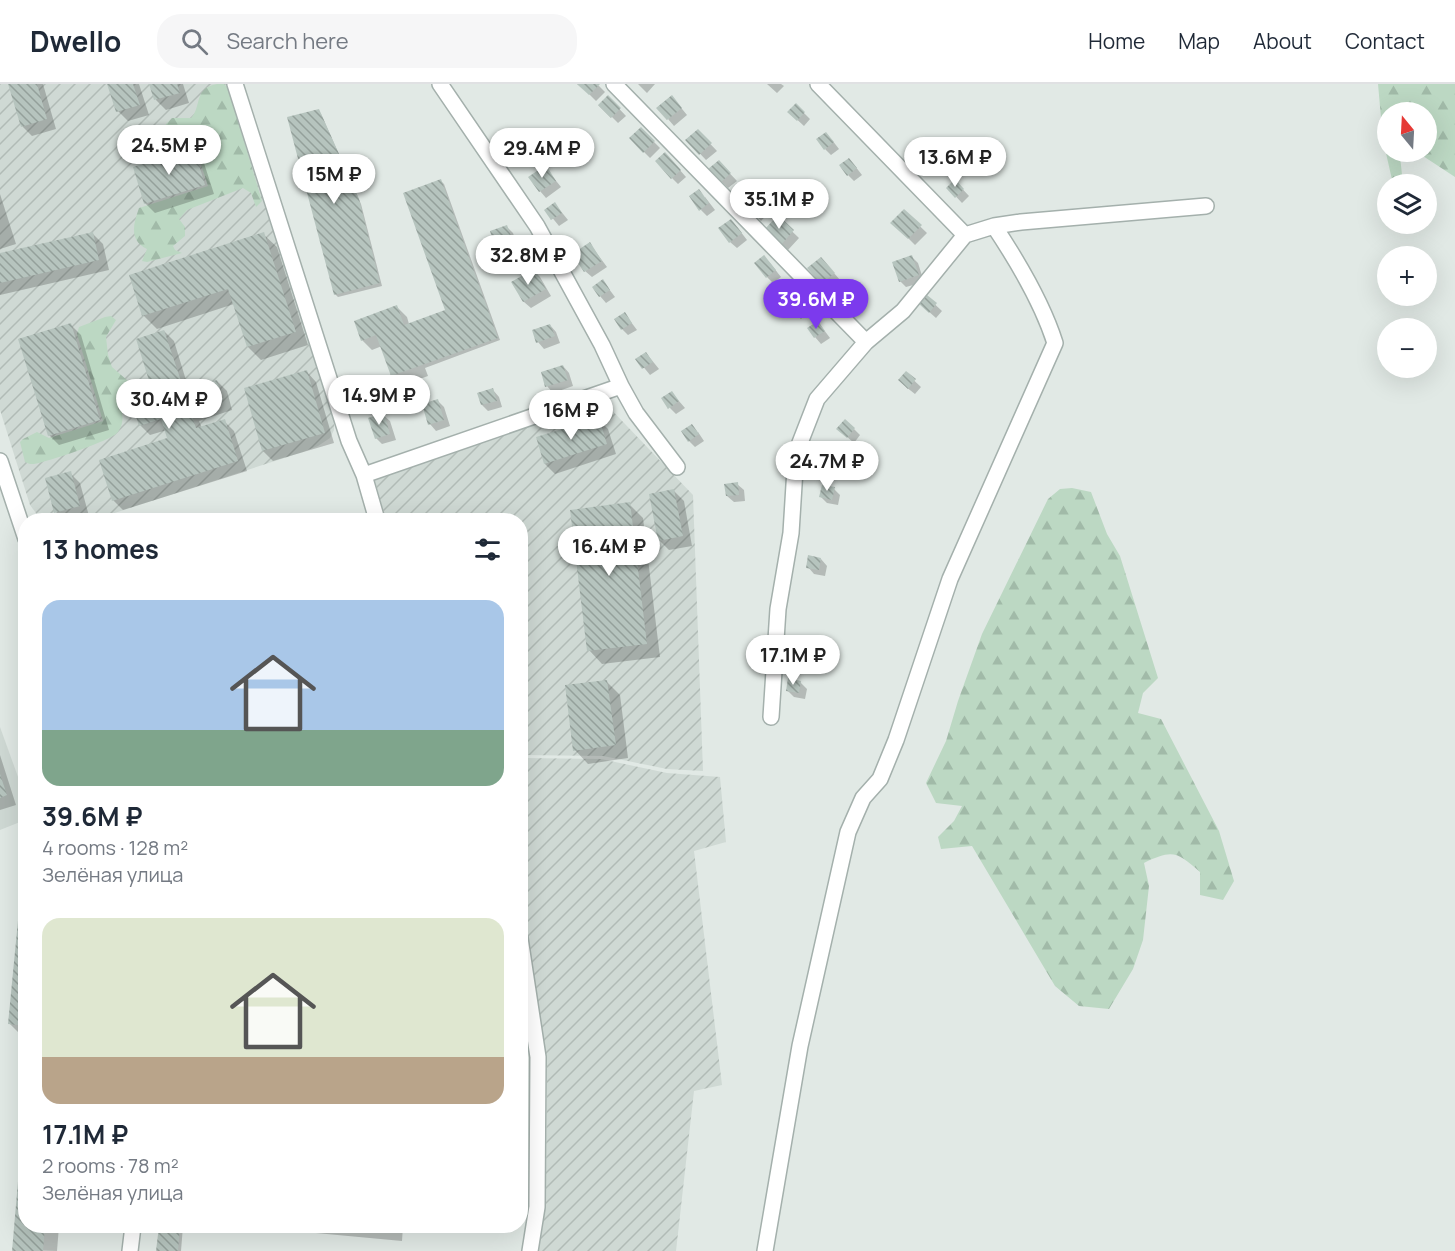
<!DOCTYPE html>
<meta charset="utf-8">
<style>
:root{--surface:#fff;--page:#f6f6f7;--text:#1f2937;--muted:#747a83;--line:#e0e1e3;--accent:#7c3aed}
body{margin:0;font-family:Manrope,sans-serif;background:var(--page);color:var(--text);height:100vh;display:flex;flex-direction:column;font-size:22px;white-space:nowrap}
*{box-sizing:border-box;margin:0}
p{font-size:20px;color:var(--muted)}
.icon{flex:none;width:33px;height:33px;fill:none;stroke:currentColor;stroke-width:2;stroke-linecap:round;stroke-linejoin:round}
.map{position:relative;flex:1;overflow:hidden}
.drawer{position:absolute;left:18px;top:429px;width:510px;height:720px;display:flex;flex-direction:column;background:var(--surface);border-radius:24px;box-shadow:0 6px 24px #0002}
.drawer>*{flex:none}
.needle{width:39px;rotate:342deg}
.controls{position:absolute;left:1377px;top:18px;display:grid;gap:12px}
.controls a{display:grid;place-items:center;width:60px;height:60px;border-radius:50%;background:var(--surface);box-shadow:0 6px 24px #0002;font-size:30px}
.price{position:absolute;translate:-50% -51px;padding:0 14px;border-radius:21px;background:#fff;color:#222;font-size:20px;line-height:39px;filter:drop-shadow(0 2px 3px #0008)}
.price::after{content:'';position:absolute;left:50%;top:36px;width:18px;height:14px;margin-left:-9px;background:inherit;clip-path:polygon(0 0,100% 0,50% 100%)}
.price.current{background:var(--accent);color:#fff}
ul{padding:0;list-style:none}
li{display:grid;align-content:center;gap:12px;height:318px;padding:0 24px}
li span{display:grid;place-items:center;height:186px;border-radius:18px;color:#555}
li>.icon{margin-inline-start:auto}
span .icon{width:108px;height:108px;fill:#fffc;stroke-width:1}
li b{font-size:26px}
h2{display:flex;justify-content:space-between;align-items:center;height:72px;padding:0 24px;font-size:26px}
header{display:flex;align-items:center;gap:36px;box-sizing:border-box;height:84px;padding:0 30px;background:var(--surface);border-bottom:2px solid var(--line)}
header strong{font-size:28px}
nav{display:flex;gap:33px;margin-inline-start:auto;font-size:21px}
.search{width:420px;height:54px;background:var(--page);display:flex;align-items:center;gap:15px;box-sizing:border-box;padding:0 21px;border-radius:24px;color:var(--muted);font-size:22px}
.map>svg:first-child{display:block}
.built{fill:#cfd9d4}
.industrial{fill:url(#industrial-furrows)}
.forest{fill:url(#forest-firs);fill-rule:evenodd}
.shadow{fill:#0003}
.building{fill:url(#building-back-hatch)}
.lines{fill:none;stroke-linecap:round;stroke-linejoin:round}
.minor-casing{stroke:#a4b0ac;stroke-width:18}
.minor{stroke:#fff;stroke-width:15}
</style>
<header>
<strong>Dwello</strong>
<div class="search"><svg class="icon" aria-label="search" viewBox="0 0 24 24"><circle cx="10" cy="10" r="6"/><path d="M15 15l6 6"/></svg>Search here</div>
<nav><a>Home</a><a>Map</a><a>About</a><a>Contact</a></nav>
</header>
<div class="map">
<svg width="1455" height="1167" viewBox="0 0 1455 1167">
<defs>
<pattern id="industrial-furrows" width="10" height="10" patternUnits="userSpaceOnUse" patternTransform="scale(1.5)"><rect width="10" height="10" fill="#cfd9d4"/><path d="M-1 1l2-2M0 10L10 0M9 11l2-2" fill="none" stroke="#b1bbb6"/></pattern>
<pattern id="forest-firs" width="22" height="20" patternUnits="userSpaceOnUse" patternTransform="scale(1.5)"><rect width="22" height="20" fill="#bcd8c3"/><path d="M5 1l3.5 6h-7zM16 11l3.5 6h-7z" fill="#a1baa8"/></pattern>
<pattern id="building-back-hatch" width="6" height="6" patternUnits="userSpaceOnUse" patternTransform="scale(1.5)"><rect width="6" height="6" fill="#b6c4be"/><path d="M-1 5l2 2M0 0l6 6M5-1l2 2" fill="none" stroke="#94a09b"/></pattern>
</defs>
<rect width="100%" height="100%" fill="#e1e9e5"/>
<path class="built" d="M 0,643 L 26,715 L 25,736 L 0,746 Z"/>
<path class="industrial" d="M 0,0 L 230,0 L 308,240 L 334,337 L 334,346 L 330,354 L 318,362 L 303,368 L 93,436 L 41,436 L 30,421 L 0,326 Z
M 603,317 L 693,411 L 703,687 L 667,685 L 603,672 L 521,671 L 520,436 L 386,436 L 374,394 Z
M 524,674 L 601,675 L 667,689 L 720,693 L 726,758 L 694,767 L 722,1001 L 694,1007 L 676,1167 L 538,1167 L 546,1090 L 547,984 L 521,830 L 520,676 Z"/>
<path class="forest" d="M 217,0 L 224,0 L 228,4 L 262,117 L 256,123 L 251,109 L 243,104 L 187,126 L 179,135 L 185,143 L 185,152 L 173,162 L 175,166 L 182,169 L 147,178 L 142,177 L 147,165 C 129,156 133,141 139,124 L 208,102 L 195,62 L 173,66 L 163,61 L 160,56 L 166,40 L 172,34 L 191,34 C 202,23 193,4 217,0 Z
M 1378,0 L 1455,0 L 1455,93 L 1423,72 L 1400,72 L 1403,100 L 1393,100 L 1383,56 ZM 1388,28 L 1426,28 L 1426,68 L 1388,68 Z
M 111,232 L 116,236 L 106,253 L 108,271 L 112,283 L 128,297 C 125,299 123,301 121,304 C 115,316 130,334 117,349 C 110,357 47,378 34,380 C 29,380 30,380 25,378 L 20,358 L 23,355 L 37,348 L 49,354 L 103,337 L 77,250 L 79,243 L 105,233 Z
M 1072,404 L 1091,408 L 1107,450 L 1120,472 L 1158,594 L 1143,609 L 1138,629 L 1161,635 L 1219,747 L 1234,797 L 1223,816 L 1200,811 L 1200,788 C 1177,768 1173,765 1144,779 L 1149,802 L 1143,856 L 1133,885 L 1109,925 L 1079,922 L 1055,902 L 972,762 L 941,765 L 938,753 L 954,737 L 962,722 L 936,719 L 926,699 L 946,657 L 958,617 L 982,550 L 1048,415 L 1060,405 Z"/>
<path class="shadow" d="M 10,0 L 43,0 L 56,45 L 32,52 L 22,42 Z
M 109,0 L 139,0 L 149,31 L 128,37 L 118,27 Z
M 151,0 L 183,0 L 189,19 L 166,26 L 156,16 Z
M 579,0 L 597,0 L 605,8 L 596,17 Z
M 638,0 L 655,0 L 647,9 Z
M 767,0 L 781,0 L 784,2 L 777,9 Z
M 608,13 L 626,32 L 618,39 L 600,21 Z
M 678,20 L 687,31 L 674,42 L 668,35 Z
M 796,21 L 810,35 L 804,42 L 789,28 Z
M 321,30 L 361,120 L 382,202 L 338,213 L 335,210 Z
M 641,45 L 660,64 L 650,74 L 631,55 Z
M 698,47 L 717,67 L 706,76 L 687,56 Z
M 832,56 L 839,65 L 831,71 L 825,65 Z
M 916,64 L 930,79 L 923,86 L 909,71 Z
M 193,66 L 203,76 L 214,110 L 155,129 L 145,119 Z
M 671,76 L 686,93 L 678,100 L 672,94 Z
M 719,78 L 737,97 L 728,104 L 710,86 Z
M 855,82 L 862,91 L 854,97 L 848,91 Z
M 545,83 L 561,103 L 546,114 L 540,107 Z
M 441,97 L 444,100 L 500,256 L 425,284 L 428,292 L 403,301 L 393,292 L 382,262 L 372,266 L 362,256 L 397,223 L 407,233 L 409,240 L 447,226 Z
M 955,97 L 969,112 L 962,119 L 948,104 Z
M 0,110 L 16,160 L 0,165 Z
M 754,110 L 770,127 L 761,137 L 744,119 Z
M 705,113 L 715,126 L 707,132 L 701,126 Z
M 555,120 L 568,136 L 559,142 L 546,126 Z
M 904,127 L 927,149 L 915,161 L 893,139 Z
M 778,134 L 799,154 L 788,166 L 766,146 Z
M 507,143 L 513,149 L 518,164 L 503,169 L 496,163 Z
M 737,143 L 747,156 L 737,164 L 730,158 Z
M 93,150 L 103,160 L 109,186 L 0,211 L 0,171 Z
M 263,150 L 277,163 L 308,261 L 261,276 L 248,263 L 234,220 L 157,245 L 143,231 Z
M 590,160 L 607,183 L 592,193 L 585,187 Z
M 912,173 L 918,179 L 924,198 L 906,203 L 900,197 Z
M 770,179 L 781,193 L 773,199 L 767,193 Z
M 827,181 L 840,196 L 829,205 L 810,184 Z
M 534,187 L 540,193 L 551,212 L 531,224 L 524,218 L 513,199 Z
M 603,197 L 615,213 L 606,219 L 600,212 Z
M 797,207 L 812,225 L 801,235 L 794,229 Z
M 927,213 L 942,227 L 936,234 L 927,226 Z
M 625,230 L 637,246 L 628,251 L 622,245 Z
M 818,238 L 830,254 L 821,260 L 815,253 Z
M 71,241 L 81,251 L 109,346 L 59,361 L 49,351 Z
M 550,241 L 556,248 L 560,259 L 544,265 L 538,258 Z
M 164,247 L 174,257 L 189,306 L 217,297 L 227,307 L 232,326 L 199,337 L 202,344 L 224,337 L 234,347 L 247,387 L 123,426 L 113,416 L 169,355 L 167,346 L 150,351 L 140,341 L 157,317 Z
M 646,269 L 659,285 L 650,291 L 637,275 Z
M 563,282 L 569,289 L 573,302 L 553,309 L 547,302 Z
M 307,288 L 316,298 L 334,359 L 273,377 L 263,367 Z
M 906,289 L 921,303 L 915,310 L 906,303 Z
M 493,306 L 499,313 L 502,323 L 488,327 L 482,321 Z
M 672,309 L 685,324 L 676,330 L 670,324 Z
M 438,317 L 444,323 L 450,342 L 436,347 L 430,340 Z
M 383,331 L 390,337 L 396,356 L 382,360 L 376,354 Z
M 598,335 L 608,345 L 616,370 L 555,390 L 545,380 L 537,354 Z
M 854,345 L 860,351 L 854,359 L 845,351 Z
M 698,348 L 704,357 L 695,363 L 689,357 Z
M 70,389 L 80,399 L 89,432 L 64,436 L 56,428 Z
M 737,400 L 744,406 L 745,417 L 734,418 L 727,412 Z
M 834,405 L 840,411 L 838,421 L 827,419 L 821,413 Z
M 674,407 L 684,417 L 692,462 L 669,466 L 659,456 Z
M 629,420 L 643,434 L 660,573 L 602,580 L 589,566 Z
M 821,475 L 827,482 L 825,492 L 814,490 L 808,483 Z
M 606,597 L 620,611 L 628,674 L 588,680 L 575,666 Z
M 800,598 L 807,605 L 805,615 L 794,613 L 787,606 Z
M 0,671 L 16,721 L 0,726 Z
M 26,787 L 26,953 L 23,953 L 9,939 Z
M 26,1027 L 26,1142 L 59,1142 L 57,1167 L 13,1166 Z
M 160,1142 L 183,1142 L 181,1167 L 158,1167 Z
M 259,1142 L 403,1142 L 402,1157 L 262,1144 Z"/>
<path class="building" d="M 8,0 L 37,0 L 47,35 L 21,43 Z
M 107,0 L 133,0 L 140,21 L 116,28 Z
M 149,0 L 177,0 L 180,9 L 154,16 Z
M 577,0 L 600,0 L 589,11 Z
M 608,11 L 621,24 L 611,34 L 598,21 Z
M 672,11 L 682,24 L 667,36 L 656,24 Z
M 796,19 L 805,28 L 797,37 L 787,28 Z
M 319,25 L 359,115 L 380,199 L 334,211 L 287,33 Z
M 641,43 L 655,57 L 643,69 L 629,54 Z
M 698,45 L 712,59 L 699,71 L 685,56 Z
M 826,48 L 834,58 L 824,66 L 816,55 Z
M 916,62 L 925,72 L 916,80 L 907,71 Z
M 194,64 L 205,101 L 144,120 L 133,83 Z
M 665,68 L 681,86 L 671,95 L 655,77 Z
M 849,74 L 857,84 L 847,92 L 839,81 Z
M 719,76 L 731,89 L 720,99 L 708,85 Z
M 546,81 L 556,97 L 539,108 L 528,93 Z
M 441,95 L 498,254 L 391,292 L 376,251 L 361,257 L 354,237 L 397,221 L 404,241 L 445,226 L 403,109 Z
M 955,95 L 964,105 L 955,114 L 946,104 Z
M 699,105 L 709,119 L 699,127 L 689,112 Z
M 754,108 L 765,120 L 753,131 L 742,119 Z
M 555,118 L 562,129 L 551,136 L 544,126 Z
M 904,125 L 922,141 L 908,155 L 890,139 Z
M 778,131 L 794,146 L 781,161 L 764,146 Z
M 731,135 L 742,149 L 729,159 L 718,144 Z
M 507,141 L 513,158 L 495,164 L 490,147 Z
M 93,148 L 99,176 L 0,199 L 0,169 Z
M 264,148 L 296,248 L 247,263 L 228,205 L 142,232 L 129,191 Z
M 590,158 L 602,177 L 584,188 L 572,170 Z
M 764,171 L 776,186 L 766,194 L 754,179 Z
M 912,171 L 919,191 L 899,198 L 892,178 Z
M 821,173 L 835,189 L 821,200 L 807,184 Z
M 534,185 L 546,205 L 523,218 L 511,198 Z
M 603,195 L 610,206 L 599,213 L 592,203 Z
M 791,199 L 807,218 L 793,230 L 777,211 Z
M 927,211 L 937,219 L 929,229 L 919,220 Z
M 625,228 L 632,239 L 621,246 L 614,235 Z
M 818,237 L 825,247 L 814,254 L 807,244 Z
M 71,239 L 100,336 L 48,352 L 18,255 Z
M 550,240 L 555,252 L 536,259 L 532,246 Z
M 164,246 L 184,306 L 217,296 L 223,316 L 190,327 L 196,344 L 225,335 L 238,377 L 112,417 L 99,376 L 167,354 L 161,335 L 139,342 L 133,323 L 155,316 L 136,255 Z
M 646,268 L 653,278 L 642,285 L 635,275 Z
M 563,281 L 568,296 L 545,303 L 541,288 Z
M 307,286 L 325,349 L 262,367 L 244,304 Z
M 906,287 L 916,295 L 908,305 L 898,296 Z
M 493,304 L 497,317 L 481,321 L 477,309 Z
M 672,307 L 679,317 L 668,325 L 661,314 Z
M 438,315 L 444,336 L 428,341 L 422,320 Z
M 384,329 L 390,350 L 375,355 L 368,334 Z
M 599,334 L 607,360 L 544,380 L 536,353 Z
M 845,335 L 855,344 L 847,354 L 836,345 Z
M 692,340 L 699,350 L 688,358 L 681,347 Z
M 71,387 L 80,422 L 54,429 L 45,394 Z
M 738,398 L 739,411 L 726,412 L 724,400 Z
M 822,401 L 835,403 L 832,416 L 819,413 Z
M 674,405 L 683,452 L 658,457 L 649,410 Z
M 630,418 L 647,560 L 587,567 L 570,426 Z
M 808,471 L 821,474 L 819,486 L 806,484 Z
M 788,594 L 801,597 L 799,609 L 786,607 Z
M 607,596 L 616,661 L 573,667 L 565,601 Z
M 0,690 L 7,711 L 0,714 Z
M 23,785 L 26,785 L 26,942 L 8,940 Z
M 24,1028 L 26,1028 L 26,1142 L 45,1142 L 43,1167 L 12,1167 Z
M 159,1142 L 180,1142 L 178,1167 L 156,1167 Z"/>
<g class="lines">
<g class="minor-casing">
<path id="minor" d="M 235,0 L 349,357 L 364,391 L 377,436
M 614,0 L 866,258
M 818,0 L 965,151
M 965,151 L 994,142 L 1021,138 L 1206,122
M 621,302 L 636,329 L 677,383
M 0,377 L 26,455
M 364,391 L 621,302 L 602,261 L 537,142 L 440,0
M 771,633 L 778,525 L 791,449 L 796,369 L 817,315 L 866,258 L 903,227 L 965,151
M 520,854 L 538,973 L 537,1123 L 530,1167
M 130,1167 L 133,1142
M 765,1167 L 800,962 L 848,748 L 863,714 L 880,695 L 896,656 L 950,495 L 1055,259 C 1042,218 1018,178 994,142"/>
</g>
<use href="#minor" class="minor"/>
</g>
</svg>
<div class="controls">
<a><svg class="needle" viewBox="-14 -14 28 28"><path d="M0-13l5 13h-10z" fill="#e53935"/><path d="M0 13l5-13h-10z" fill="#747a83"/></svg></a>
<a><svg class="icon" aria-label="layers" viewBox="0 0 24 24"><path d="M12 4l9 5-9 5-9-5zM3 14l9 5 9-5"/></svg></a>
<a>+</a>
<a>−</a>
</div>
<b class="price" style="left:169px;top:92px">24.5M ₽</b>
<b class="price" style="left:542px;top:95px">29.4M ₽</b>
<b class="price" style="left:955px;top:104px">13.6M ₽</b>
<b class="price" style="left:334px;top:121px">15M ₽</b>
<b class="price" style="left:779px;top:146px">35.1M ₽</b>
<b class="price" style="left:528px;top:202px">32.8M ₽</b>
<b class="price current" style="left:816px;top:246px">39.6M ₽</b>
<b class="price" style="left:379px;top:342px">14.9M ₽</b>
<b class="price" style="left:169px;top:346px">30.4M ₽</b>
<b class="price" style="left:571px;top:357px">16M ₽</b>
<b class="price" style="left:827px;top:408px">24.7M ₽</b>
<b class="price" style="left:609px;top:493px">16.4M ₽</b>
<b class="price" style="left:793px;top:602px">17.1M ₽</b>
<section class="drawer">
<h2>13 homes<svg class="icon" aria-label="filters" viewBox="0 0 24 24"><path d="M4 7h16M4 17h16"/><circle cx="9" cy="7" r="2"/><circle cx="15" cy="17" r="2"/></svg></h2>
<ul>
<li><span style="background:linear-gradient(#a9c7e8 70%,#7fa58c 0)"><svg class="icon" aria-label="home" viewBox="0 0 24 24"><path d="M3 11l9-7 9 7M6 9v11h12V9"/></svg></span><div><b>39.6M ₽</b><p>4 rooms · 128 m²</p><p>Зелёная улица</p></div></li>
<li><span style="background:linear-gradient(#dfe7d0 75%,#b9a48a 0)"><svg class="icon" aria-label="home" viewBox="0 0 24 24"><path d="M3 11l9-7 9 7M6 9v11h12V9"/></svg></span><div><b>17.1M ₽</b><p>2 rooms · 78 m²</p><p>Зелёная улица</p></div></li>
</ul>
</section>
</div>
